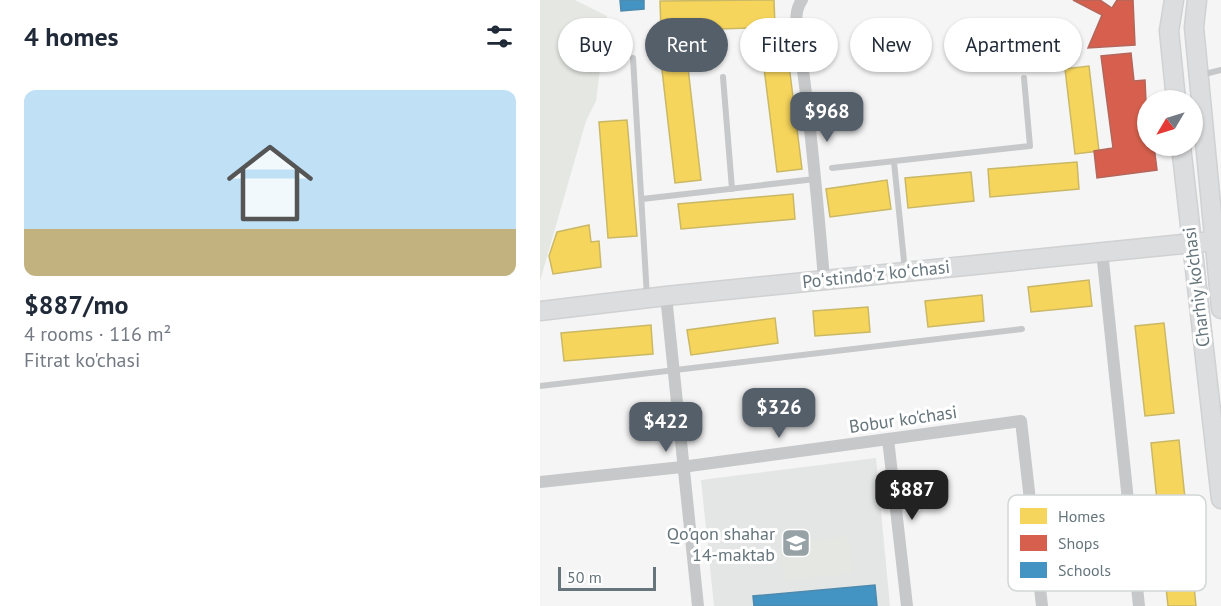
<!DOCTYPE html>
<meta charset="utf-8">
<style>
:root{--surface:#fff;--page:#f6f6f7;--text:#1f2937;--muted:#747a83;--line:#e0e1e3;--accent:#555f69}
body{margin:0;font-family:"PT Sans",sans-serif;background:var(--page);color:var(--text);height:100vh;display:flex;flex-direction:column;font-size:22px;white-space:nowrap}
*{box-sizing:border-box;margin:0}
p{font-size:20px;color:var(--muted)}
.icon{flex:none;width:33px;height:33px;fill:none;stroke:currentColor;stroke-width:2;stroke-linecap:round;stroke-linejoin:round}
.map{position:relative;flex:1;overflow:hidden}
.sheet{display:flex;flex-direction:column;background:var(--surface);width:540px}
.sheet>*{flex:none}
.hud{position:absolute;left:18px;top:18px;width:570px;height:54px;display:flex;gap:12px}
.needle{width:39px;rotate:232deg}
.buttons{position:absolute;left:597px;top:90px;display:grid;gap:12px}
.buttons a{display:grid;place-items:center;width:66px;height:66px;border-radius:50%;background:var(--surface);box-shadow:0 2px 4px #0004;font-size:30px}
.scale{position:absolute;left:18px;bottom:15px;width:98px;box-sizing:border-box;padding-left:6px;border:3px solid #65757b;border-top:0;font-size:16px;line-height:21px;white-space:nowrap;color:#65757b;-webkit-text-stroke:4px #fff;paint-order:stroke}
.price{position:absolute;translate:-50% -51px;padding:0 14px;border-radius:12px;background:var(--accent);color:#fff;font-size:20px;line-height:39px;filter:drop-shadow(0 2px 3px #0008)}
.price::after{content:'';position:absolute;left:50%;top:36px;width:18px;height:14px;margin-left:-9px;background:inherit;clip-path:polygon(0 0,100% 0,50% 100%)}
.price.selected{background:#222;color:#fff}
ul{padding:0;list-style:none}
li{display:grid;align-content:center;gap:12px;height:318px;padding:0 24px}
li+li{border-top:2px solid var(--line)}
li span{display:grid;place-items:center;height:186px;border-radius:12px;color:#555}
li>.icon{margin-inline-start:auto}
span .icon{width:108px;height:108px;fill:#fffc;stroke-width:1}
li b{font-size:26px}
h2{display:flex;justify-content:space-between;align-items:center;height:72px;padding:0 24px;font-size:26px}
.chip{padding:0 21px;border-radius:27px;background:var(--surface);box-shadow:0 2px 4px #0004;font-size:21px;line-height:54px}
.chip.selected{background:var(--accent);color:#fff}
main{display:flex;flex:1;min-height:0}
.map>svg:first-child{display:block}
.built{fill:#e4e6e5}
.green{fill:#e4e7e2}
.homes{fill:#f6d55c;stroke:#cab865;stroke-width:1.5}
.shops{fill:#d6604d;stroke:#b4665b;stroke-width:1.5}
.schools{fill:#4393c3;stroke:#4d8aad;stroke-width:1.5}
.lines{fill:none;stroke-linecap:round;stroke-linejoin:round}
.secondary-casing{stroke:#d0d1d2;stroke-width:21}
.lane{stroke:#c6c8c9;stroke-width:6}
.street{stroke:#c6c8c9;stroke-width:12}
.secondary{stroke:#dcddde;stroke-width:18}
.labels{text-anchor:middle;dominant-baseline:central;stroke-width:6;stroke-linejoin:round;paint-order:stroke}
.street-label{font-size:18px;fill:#65757b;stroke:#fff}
.poi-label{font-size:18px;fill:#65757b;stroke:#fff;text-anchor:end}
.key{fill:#fff;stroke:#d1d6d7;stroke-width:1.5}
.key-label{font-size:16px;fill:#65757b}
</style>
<main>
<section class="sheet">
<h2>4 homes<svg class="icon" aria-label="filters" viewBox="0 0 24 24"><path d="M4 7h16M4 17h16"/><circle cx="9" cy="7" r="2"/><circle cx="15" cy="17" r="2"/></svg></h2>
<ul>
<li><span style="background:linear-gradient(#bfe0f5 75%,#c2b280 0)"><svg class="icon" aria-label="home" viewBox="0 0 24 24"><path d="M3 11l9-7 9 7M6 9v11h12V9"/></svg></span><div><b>$887/mo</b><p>4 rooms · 116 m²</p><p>Fitrat ko'chasi</p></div></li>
</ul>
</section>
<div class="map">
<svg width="681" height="606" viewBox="0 0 681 606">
<rect width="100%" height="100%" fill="#f5f5f5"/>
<path class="built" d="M 336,458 L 350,606 L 174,606 L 161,480 Z"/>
<path class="green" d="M 0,0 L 35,0 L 67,16 L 56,101 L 46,121 L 0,281 Z
M 308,536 L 313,573 L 245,581 L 240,544 Z"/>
<path class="homes" d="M 234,0 L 235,27 L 121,31 L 120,1 Z
M 248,57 L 262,169 L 237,172 L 223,60 Z
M 549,66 L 559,151 L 535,154 L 525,69 Z
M 148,68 L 161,180 L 135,183 L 122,70 Z
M 87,120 L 97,236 L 68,238 L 59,122 Z
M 537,162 L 539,189 L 450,197 L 448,169 Z
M 431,172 L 434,201 L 368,208 L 365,178 Z
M 347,180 L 351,209 L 290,217 L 286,189 Z
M 253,194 L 255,219 L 141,229 L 138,204 Z
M 49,225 L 51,242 L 59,241 L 61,267 L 13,274 L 9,256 L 17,232 Z
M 549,280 L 552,306 L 491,312 L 488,287 Z
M 442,295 L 444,321 L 388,327 L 385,301 Z
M 328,307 L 330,332 L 275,336 L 273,311 Z
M 235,318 L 238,343 L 151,355 L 147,330 Z
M 624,323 L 634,413 L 605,416 L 595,326 Z
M 111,325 L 113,354 L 24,361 L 21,333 Z
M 639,440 L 656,606 L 628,606 L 611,443 Z"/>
<path class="shops" d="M 533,0 L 560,0 L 572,8 L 577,0 L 593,0 L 595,45 L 548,48 L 562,15 Z
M 591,53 L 594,81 L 605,80 L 608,146 L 614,146 L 617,170 L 557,178 L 554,151 L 573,148 L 561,56 Z"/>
<path class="schools" d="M 80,0 L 104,0 L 104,9 L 81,11 Z
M 335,585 L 337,606 L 214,606 L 213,596 Z"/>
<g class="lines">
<g class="secondary-casing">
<path id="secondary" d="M 634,0 L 629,31 L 636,100
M 657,0 L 654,27 L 681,309
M 641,146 L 681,499
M 0,311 L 126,296 L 673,241"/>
</g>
<path class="lane" d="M 93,58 L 107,297
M 661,75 L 681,70
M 183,77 L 192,189
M 354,162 L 365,271
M 292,168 L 490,146 L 484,78
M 102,199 L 275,179
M 0,386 L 482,329"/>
<path class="street" d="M 262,0 C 250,16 260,45 262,63 C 272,135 278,207 284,279
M 562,251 L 599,606
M 126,296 L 158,606
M 348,439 L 367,606
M 0,482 L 142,467 L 481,421 L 502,606"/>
<use href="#secondary" class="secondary"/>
</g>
<defs>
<g id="school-square" transform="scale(1.5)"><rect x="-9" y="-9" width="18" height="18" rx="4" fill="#97a2a6" stroke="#fff"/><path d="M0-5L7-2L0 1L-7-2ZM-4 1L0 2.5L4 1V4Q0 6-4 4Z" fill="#fff"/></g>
</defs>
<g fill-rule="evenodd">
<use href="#school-square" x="256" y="543"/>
</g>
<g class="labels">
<g class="street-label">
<text transform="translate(336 274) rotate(-6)">Poʻstindoʻz koʻchasi</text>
<text transform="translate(656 287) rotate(-97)">Charhiy ko'chasi</text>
<text transform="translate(363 419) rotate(-8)">Bobur ko'chasi</text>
</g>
<g class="poi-label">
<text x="235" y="533">Qo'qon shahar<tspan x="235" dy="21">14-maktab</tspan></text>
</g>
</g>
<rect x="468" y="495" width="198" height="96" rx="9" class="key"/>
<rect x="480" y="508" width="27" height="16" fill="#f6d55c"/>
<rect x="480" y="535" width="27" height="16" fill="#d6604d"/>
<rect x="480" y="562" width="27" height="16" fill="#4393c3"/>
<g class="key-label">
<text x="518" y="522">Homes</text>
<text x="518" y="549">Shops</text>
<text x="518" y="576">Schools</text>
</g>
</svg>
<div class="buttons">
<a><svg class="needle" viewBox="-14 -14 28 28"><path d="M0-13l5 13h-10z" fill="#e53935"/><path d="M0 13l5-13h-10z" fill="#747a83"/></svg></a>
</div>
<div class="scale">50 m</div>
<b class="price" style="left:287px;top:143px">$968</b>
<b class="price" style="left:239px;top:439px">$326</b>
<b class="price" style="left:126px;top:453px">$422</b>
<b class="price selected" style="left:372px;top:521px">$887</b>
<div class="hud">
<a class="chip">Buy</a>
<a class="chip selected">Rent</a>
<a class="chip">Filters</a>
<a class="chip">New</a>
<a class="chip">Apartment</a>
</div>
</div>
</main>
